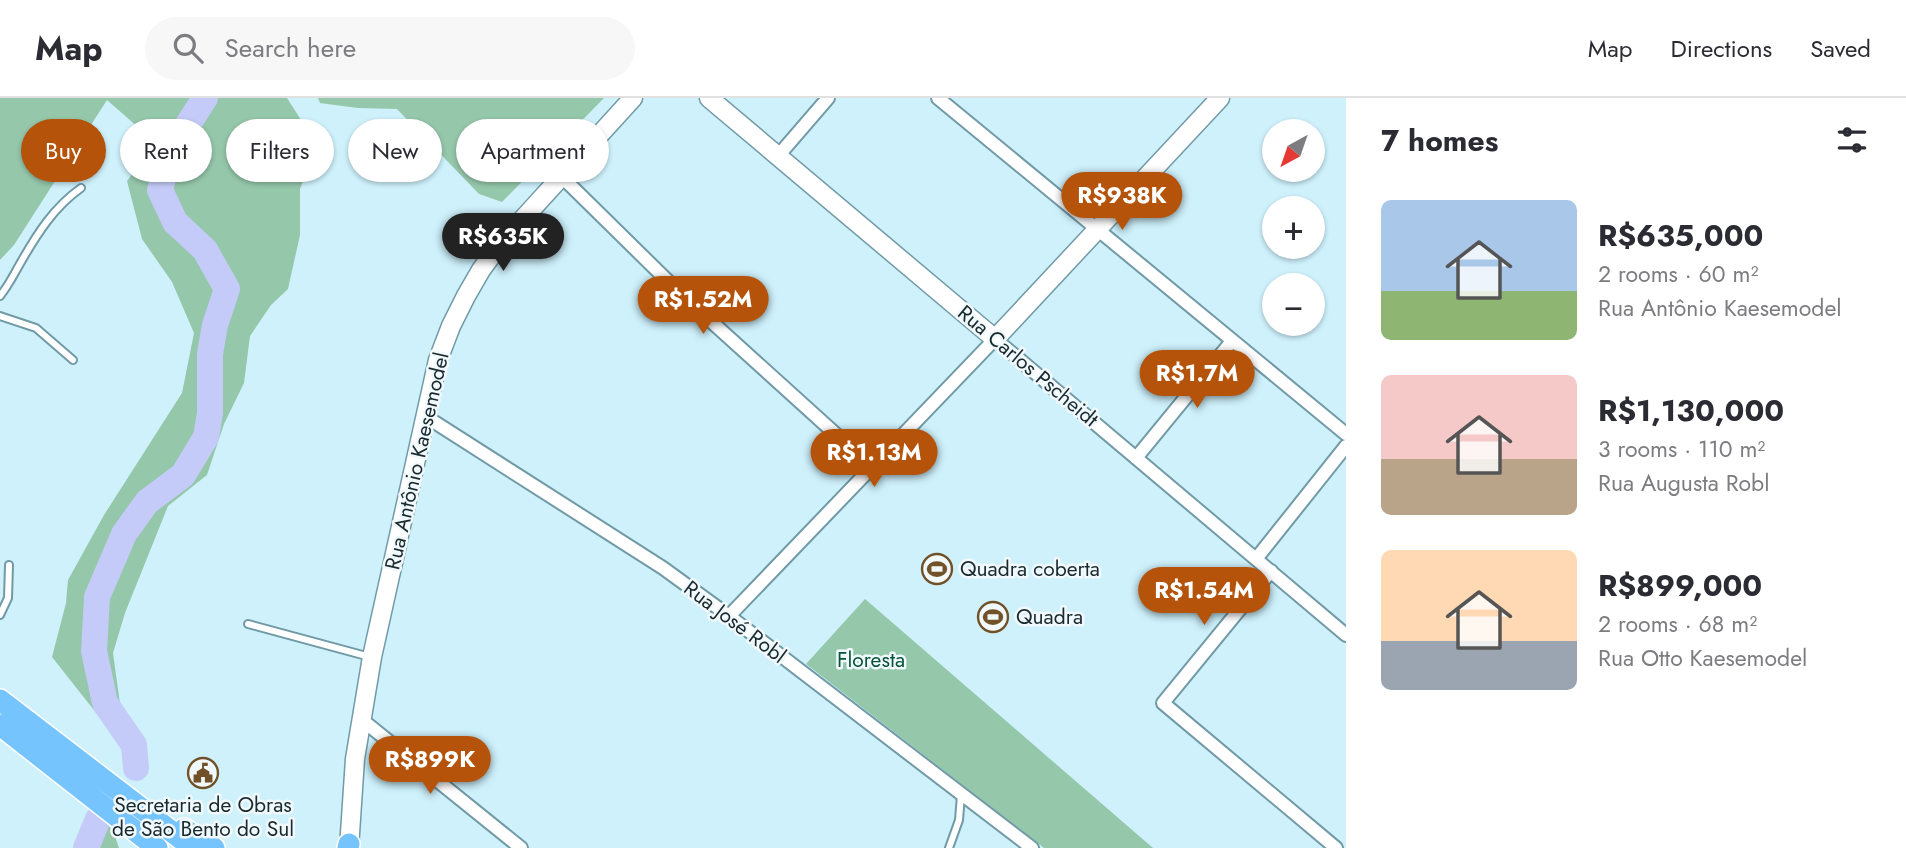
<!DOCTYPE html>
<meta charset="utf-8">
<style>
:root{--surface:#fff;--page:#f7f7f7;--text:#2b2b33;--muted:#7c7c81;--line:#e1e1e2;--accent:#b45309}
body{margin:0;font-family:Jost,sans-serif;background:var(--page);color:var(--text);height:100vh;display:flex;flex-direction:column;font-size:26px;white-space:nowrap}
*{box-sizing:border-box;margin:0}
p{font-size:23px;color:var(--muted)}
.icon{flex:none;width:38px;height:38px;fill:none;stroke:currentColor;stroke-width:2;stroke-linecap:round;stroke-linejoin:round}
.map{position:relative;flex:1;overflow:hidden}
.details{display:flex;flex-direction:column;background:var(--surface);width:560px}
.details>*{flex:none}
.top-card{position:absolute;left:21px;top:21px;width:665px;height:63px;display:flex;gap:14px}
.needle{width:46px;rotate:220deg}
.fabs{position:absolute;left:1262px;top:21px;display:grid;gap:14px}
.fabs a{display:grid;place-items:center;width:63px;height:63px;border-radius:50%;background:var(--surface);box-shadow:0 2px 5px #0004;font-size:35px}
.price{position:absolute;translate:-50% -60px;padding:0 16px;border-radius:24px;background:var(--accent);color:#fff;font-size:23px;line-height:46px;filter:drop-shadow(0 2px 4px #0008)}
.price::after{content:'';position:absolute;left:50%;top:42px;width:21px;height:16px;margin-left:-10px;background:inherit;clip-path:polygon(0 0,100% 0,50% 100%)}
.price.active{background:#222;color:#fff}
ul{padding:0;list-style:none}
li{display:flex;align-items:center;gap:21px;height:175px;padding:0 35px}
li span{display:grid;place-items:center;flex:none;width:196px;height:140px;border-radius:10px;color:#555}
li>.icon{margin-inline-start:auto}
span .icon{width:84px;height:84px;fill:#fffc;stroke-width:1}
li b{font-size:30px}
h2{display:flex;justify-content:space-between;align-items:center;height:84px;padding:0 35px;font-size:30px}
.chip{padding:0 24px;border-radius:32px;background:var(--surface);box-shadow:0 2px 5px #0004;font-size:24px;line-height:63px}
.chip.active{background:var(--accent);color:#fff}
header{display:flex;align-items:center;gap:42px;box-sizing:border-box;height:98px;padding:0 35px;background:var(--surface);border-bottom:2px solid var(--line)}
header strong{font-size:33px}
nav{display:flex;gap:38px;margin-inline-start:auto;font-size:24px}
.search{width:490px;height:63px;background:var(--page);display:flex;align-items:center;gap:18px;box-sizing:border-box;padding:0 24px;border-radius:38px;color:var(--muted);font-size:26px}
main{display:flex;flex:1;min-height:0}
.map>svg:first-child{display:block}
.green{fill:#95c7ab}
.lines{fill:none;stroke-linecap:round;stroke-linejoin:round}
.river{stroke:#c4cbf8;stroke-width:26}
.lane-casing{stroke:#719aa7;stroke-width:10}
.street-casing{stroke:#719aa7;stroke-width:16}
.secondary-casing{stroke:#719aa7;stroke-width:21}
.primary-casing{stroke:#fff;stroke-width:24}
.lane{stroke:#fff;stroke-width:6}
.street{stroke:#fff;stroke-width:12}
.secondary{stroke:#fff;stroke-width:18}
.primary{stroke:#76c4fe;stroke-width:21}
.labels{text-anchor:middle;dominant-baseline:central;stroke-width:5;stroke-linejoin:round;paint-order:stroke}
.street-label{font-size:21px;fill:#192a2f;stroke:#f1f9fc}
.poi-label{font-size:21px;fill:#192a2f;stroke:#f1f9fc;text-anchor:start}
.park-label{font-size:21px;fill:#055435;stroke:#f1f9fc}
</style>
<header>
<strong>Map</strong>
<div class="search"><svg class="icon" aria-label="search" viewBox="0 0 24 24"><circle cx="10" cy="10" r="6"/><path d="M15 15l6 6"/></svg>Search here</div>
<nav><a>Map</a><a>Directions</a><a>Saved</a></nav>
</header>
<main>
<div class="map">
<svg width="1346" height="750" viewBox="0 0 1346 750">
<rect width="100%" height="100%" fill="#cef1fc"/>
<path class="green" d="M 0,0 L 287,0 L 317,47 L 300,91 L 300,137 L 288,191 L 271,207 L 250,238 L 244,285 L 224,326 L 207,377 L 168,408 L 125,515 L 113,555 L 121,613 L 139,635 L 146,678 L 52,559 L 66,505 L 68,482 L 104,417 L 182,295 L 194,235 L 172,184 L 142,141 L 127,83 L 156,45 L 107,2 L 14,147 L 0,162 Z
M 318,0 L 604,0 L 502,104 L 479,96 L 397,11 L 358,10 L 320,5 Z
M 865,501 L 1153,750 L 1044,750 L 806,566 Z
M 104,725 L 118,735 L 116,741 L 119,750 L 93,750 Z"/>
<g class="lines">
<path class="river" d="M 136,670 L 134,647 L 105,605 L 94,553 L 97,499 L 124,436 L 147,404 L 183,377 L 206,339 L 210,315 L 210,256 L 215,227 L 227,191 L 205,152 L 175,124 L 160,92 L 170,54 L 205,0
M 86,750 L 98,721"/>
<g class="lane-casing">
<path id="lane" d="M 0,198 C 9,187 14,176 21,164 C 37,136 54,109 81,90
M 0,218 L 36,230 L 73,262
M 0,517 L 8,500 L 9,467
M 248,526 L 370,559
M 949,750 L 959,722 L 961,697"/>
</g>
<g class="street-casing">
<path id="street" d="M 938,0 L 1346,336
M 778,58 L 828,0
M 561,78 L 682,197 L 872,369
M 425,318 L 663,470 L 729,518 L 1032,750
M 1136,360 L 1232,243
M 1256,461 L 1346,348
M 1271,473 L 1163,605 L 1336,750
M 729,518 L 995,241 L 1346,537
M 361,621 L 521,750"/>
</g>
<g class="secondary-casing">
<path id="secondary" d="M 709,0 L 995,241 L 1220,0
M 349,750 L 355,661 L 372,559 L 438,262 L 451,228 L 466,198 L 481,172 L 500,146 L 633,0"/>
</g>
<g class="primary-casing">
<path id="primary" d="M 0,602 L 193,750
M 0,627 L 157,750
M 184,731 L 214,750
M 348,750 L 349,746"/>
</g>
<use href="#lane" class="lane"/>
<use href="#street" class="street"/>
<use href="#secondary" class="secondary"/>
<use href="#primary" class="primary"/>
</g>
<defs>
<g id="stadium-ring" transform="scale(1.575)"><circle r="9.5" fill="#f1f9fc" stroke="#715127" stroke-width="1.5"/><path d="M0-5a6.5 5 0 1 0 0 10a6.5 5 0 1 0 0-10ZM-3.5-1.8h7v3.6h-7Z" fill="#715127"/></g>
<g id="civic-ring" transform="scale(1.575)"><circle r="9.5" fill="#f1f9fc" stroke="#715127" stroke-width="1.5"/><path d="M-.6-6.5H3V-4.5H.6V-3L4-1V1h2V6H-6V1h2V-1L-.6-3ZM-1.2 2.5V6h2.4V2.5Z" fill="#715127"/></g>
</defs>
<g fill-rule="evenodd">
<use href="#stadium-ring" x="937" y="471"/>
<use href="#stadium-ring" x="993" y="519"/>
<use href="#civic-ring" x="203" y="675"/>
</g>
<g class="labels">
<g class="street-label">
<text transform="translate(1028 268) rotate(40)">Rua Carlos Pscheidt</text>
<text transform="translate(417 363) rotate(-77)">Rua Antônio Kaesemodel</text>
<text transform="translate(735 524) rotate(37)">Rua José Robl</text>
</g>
<g class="poi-label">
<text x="960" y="471">Quadra coberta</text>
<text x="1016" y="519">Quadra</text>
<text x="203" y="707" text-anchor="middle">Secretaria de Obras<tspan x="203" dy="24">de São Bento do Sul</tspan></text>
</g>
<g class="park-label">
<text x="871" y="562">Floresta</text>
</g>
</g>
</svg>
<div class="fabs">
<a><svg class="needle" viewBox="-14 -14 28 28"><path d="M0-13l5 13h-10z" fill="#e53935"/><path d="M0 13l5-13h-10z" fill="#7c7c81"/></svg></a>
<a>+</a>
<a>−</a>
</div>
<b class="price" style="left:1122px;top:134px">R$938K</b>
<b class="price active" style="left:503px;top:175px">R$635K</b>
<b class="price" style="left:703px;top:238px">R$1.52M</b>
<b class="price" style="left:1197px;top:312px">R$1.7M</b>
<b class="price" style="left:874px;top:391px">R$1.13M</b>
<b class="price" style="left:1204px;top:529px">R$1.54M</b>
<b class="price" style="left:430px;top:698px">R$899K</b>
<div class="top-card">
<a class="chip active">Buy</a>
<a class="chip">Rent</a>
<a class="chip">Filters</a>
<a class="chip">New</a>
<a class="chip">Apartment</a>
</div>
</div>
<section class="details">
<h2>7 homes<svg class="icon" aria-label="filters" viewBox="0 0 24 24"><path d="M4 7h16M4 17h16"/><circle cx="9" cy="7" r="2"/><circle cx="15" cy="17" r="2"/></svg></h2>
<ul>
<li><span style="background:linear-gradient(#a9c7e8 65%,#8fb573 0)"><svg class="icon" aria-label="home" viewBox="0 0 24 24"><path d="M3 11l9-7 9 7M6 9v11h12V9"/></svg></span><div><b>R$635,000</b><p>2 rooms · 60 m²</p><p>Rua Antônio Kaesemodel</p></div></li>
<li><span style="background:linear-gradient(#f6c9c9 60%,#b9a48a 0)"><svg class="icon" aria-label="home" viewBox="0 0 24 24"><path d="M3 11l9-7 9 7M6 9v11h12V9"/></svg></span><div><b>R$1,130,000</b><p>3 rooms · 110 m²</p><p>Rua Augusta Robl</p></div></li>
<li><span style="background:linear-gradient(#ffd9b3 65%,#9aa5b1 0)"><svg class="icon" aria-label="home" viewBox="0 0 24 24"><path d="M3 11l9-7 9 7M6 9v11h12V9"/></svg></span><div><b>R$899,000</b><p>2 rooms · 68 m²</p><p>Rua Otto Kaesemodel</p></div></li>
</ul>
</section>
</main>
